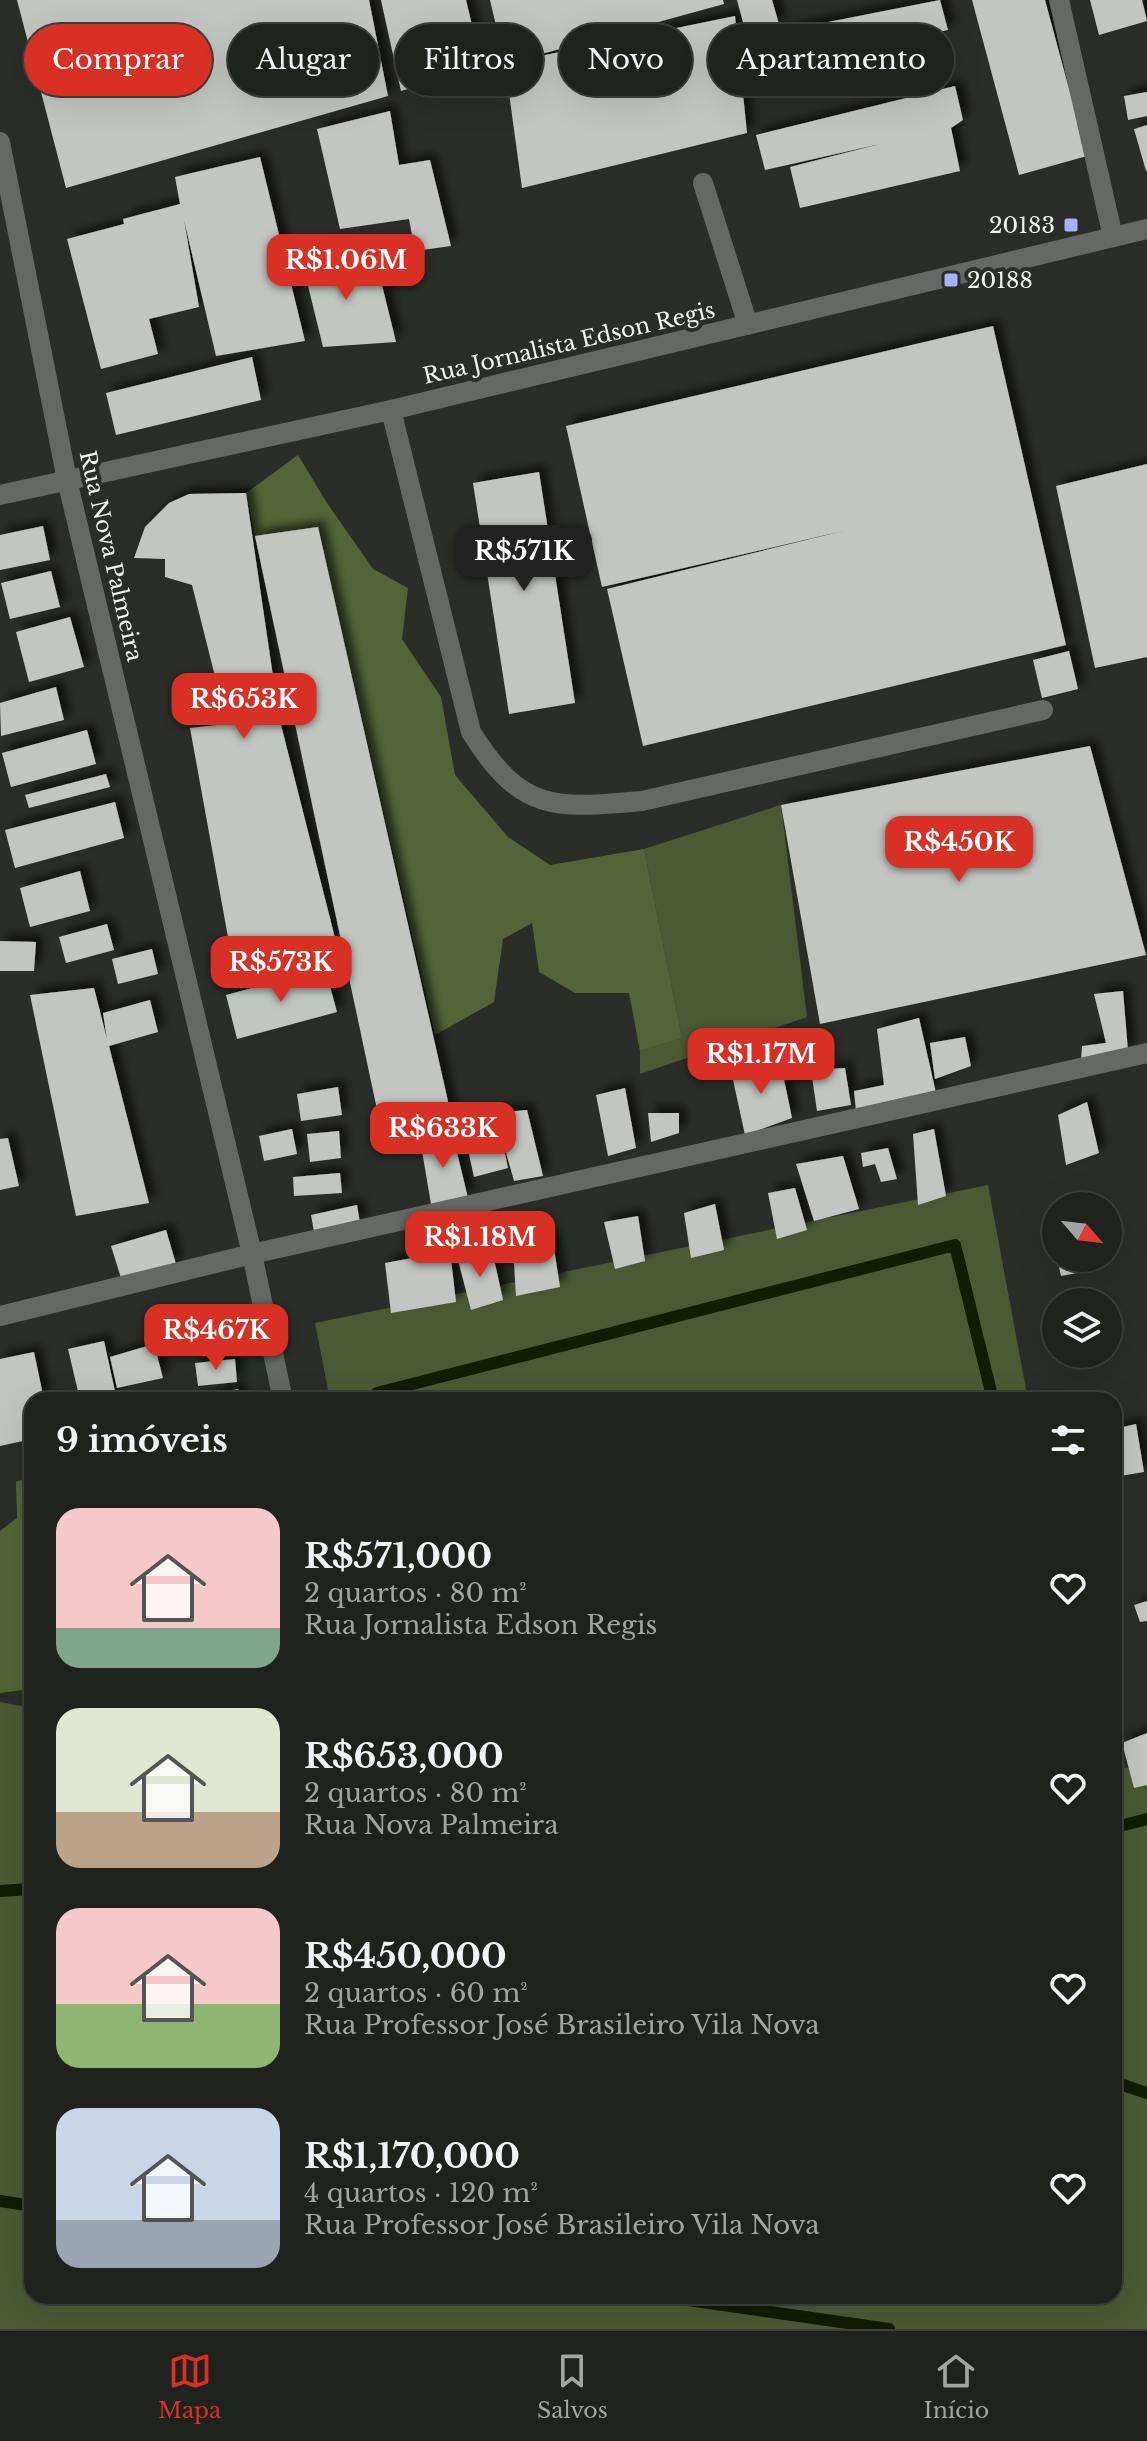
<!DOCTYPE html>
<html lang="pt">
<meta charset="utf-8">
<style>
:root{--surface:#20221e;--page:#282a27;--text:#f1f3f6;--muted:#a2a4a4;--line:#3d3f3c;--accent:#d93025}
body{margin:0;font-family:"Libre Baskerville",serif;background:var(--page);color:var(--text);height:100vh;display:flex;flex-direction:column;font-size:30px;white-space:nowrap}
*{box-sizing:border-box;margin:0}
p{font-size:26px;color:var(--muted)}
.icon{flex:none;width:44px;height:44px;fill:none;stroke:currentColor;stroke-width:2;stroke-linecap:round;stroke-linejoin:round}
.map{position:relative;flex:1;overflow:hidden}
.details{position:absolute;left:24px;top:1392px;width:1098px;height:912px;display:flex;flex-direction:column;background:var(--surface);border-radius:24px;box-shadow:0 8px 32px #0002,0 0 0 2px var(--line)}
.details>*{flex:none}
.hud{position:absolute;left:24px;top:24px;width:1100px;height:72px;display:flex;gap:16px}
.needle{width:52px;rotate:118deg}
.fabs{position:absolute;left:1042px;top:1192px;display:grid;gap:16px}
.fabs a{display:grid;place-items:center;width:80px;height:80px;border-radius:50%;background:var(--surface);box-shadow:0 8px 32px #0002,0 0 0 2px var(--line);font-size:40px}
.price{position:absolute;translate:-50% -68px;padding:0 18px;border-radius:16px;background:var(--accent);color:#fff;font-size:26px;line-height:52px;filter:drop-shadow(0 2px 4px #0008)}
.price::after{content:'';position:absolute;left:50%;top:48px;width:24px;height:18px;margin-left:-12px;background:inherit;clip-path:polygon(0 0,100% 0,50% 100%)}
.price.active{background:#222;color:#fff}
ul{padding:0;list-style:none}
li{display:flex;align-items:center;gap:24px;height:200px;padding:0 32px}
li span{display:grid;place-items:center;flex:none;width:224px;height:160px;border-radius:24px;color:#555}
li>.icon{margin-inline-start:auto}
span .icon{width:96px;height:96px;fill:#fffc;stroke-width:1}
li b{font-size:34px}
h2{display:flex;justify-content:space-between;align-items:center;height:96px;padding:0 32px;font-size:34px}
.tag{padding:0 28px;border-radius:36px;background:var(--surface);box-shadow:0 8px 32px #0002,0 0 0 2px var(--line);font-size:28px;line-height:72px}
.tag.active{background:var(--accent);color:#fff}
.tabs{display:flex;justify-content:space-around;align-items:center;height:112px;border-top:2px solid var(--line);background:var(--surface);font-size:22px;color:var(--muted)}
.tabs a{display:grid;justify-items:center;gap:4px}
.tabs .active{color:var(--accent)}
.map>svg:first-child{display:block}
.green{fill:#4b5a34}
.forest{fill:#536536}
.lines{fill:none;stroke-linecap:round;stroke-linejoin:round}
.stream{stroke:#111c00;stroke-width:12}
.building{fill:#c3c6c0;filter:url(#shadow)}
.minor{stroke:#666865;stroke-width:20}
.poi-dot{fill:#a5b1fc;stroke:#2b2d28;stroke-width:3}
.labels{text-anchor:middle;dominant-baseline:central;stroke-width:8;stroke-linejoin:round;paint-order:stroke}
.poi-label{font-size:22px;fill:#f3f4f1;stroke:#2b2d28;text-anchor:end}
.street-label{font-size:22px;fill:#f3f4f1;stroke:#2b2d28}
</style>
<div class="map">
<svg width="1147" height="2329" viewBox="0 0 1147 2329">
<defs>
<filter id="shadow"><feDropShadow dx="7" dy="-7" stdDeviation="4" flood-color="#0009"/></filter>
</defs>
<rect width="100%" height="100%" fill="#2b2d28"/>
<path class="green" d="M 781,805 L 807,1017 L 640,1074 L 640,1051 L 682,1038 L 644,849 Z
M 988,1185 L 1028,1400 L 330,1400 L 315,1323 Z
M 0,1702 L 32,1708 L 32,2296 L 1114,2296 L 1114,1769 L 1147,1766 L 1147,2329 L 0,2329 Z"/>
<path class="forest" d="M 298,455 L 327,503 L 373,569 L 408,588 L 402,639 L 441,697 L 455,775 L 508,837 L 550,865 L 644,849 L 682,1038 L 640,1051 L 629,993 L 575,993 L 539,972 L 532,923 L 503,939 L 494,1002 L 435,1035 L 318,528 L 255,536 L 246,493 Z
M 32,1476 L 32,1676 L 23,1690 L 0,1693 L 0,1531 L 17,1518 L 16,1482 Z"/>
<g class="lines">
<path class="stream" d="M 377,1393 L 955,1245 L 993,1400
M 1114,1824 L 1120,1826 L 1147,1819
M 0,1891 L 32,1889
M 1114,2082 L 1147,2093
M 0,2201 L 32,2206
M 660,2296 L 889,2329"/>
</g>
<path class="building" d="M 17,0 L 369,0 L 388,96 L 66,188 Z
M 381,0 L 466,0 L 482,67 L 401,91 Z
M 490,0 L 723,0 L 724,4 L 516,61 L 735,16 L 747,133 L 522,188 L 505,64 Z
M 737,0 L 772,0 L 779,24 L 746,33 Z
M 940,0 L 948,30 L 766,70 L 752,37 Z
M 972,0 L 1045,0 L 1087,156 L 1019,175 Z
M 1090,0 L 1142,0 L 1147,21 L 1099,35 Z
M 955,86 L 963,120 L 951,128 L 960,171 L 800,208 L 790,167 L 880,144 L 765,170 L 756,135 Z
M 1147,92 L 1147,116 L 1128,120 L 1124,96 Z
M 390,111 L 399,165 L 430,160 L 451,246 L 415,251 L 409,219 L 340,229 L 317,129 Z
M 1147,125 L 1147,171 L 1146,171 L 1134,129 Z
M 260,157 L 305,341 L 216,356 L 184,220 L 199,307 L 149,319 L 158,354 L 101,369 L 67,239 L 124,224 L 123,219 L 180,204 L 175,177 Z
M 341,245 L 348,282 L 380,277 L 396,342 L 323,347 L 300,253 Z
M 993,326 L 1066,645 L 643,746 L 607,589 L 847,530 L 602,587 L 566,426 Z
M 252,357 L 261,400 L 116,435 L 106,393 Z
M 1147,464 L 1147,657 L 1095,668 L 1056,486 Z
M 539,472 L 575,703 L 509,714 L 473,483 Z
M 246,493 L 279,717 L 336,942 L 236,981 L 190,728 L 227,724 L 192,585 L 165,577 L 165,559 L 134,558 L 145,527 L 169,503 L 189,494 Z
M 43,526 L 50,560 L 0,570 L 0,535 Z
M 318,527 L 452,1119 L 385,1147 L 255,536 Z
M 51,571 L 60,607 L 10,619 L 1,583 Z
M 70,617 L 84,667 L 29,682 L 16,632 Z
M 1069,651 L 1078,689 L 1042,698 L 1033,660 Z
M 56,687 L 64,720 L 1,736 L 0,703 Z
M 87,730 L 96,764 L 11,787 L 2,753 Z
M 1090,746 L 1146,955 L 820,1024 L 781,805 Z
M 106,774 L 110,787 L 29,808 L 25,795 Z
M 115,802 L 124,838 L 15,868 L 5,830 Z
M 80,871 L 90,911 L 30,927 L 20,888 Z
M 107,924 L 114,950 L 66,963 L 59,937 Z
M 0,941 L 36,942 L 34,971 L 0,971 Z
M 152,949 L 158,974 L 118,984 L 112,959 Z
M 325,968 L 337,1012 L 237,1039 L 226,995 Z
M 94,988 L 107,1039 L 103,1013 L 150,1000 L 158,1032 L 109,1046 L 149,1203 L 76,1216 L 30,995 Z
M 1123,991 L 1128,1051 L 1081,1060 L 1082,1046 L 1106,1043 L 1094,994 Z
M 919,1018 L 936,1093 L 856,1111 L 854,1091 L 884,1085 L 877,1029 Z
M 965,1037 L 971,1066 L 935,1079 L 930,1043 Z
M 751,1060 L 759,1088 L 756,1071 L 781,1065 L 792,1118 L 745,1135 L 730,1066 Z
M 845,1068 L 851,1105 L 817,1111 L 811,1070 Z
M 338,1087 L 342,1115 L 301,1121 L 297,1094 Z
M 625,1088 L 636,1148 L 608,1156 L 596,1095 Z
M 1087,1102 L 1099,1153 L 1066,1165 L 1058,1115 Z
M 527,1110 L 543,1176 L 514,1181 L 501,1135 L 508,1168 L 474,1177 L 462,1122 L 494,1113 Z
M 648,1113 L 679,1113 L 679,1133 L 651,1142 Z
M 292,1129 L 297,1154 L 264,1161 L 259,1136 Z
M 934,1129 L 946,1196 L 918,1205 L 913,1134 Z
M 339,1131 L 341,1158 L 310,1162 L 307,1134 Z
M 438,1131 L 439,1140 L 454,1140 L 468,1198 L 431,1204 L 420,1139 Z
M 8,1138 L 19,1186 L 0,1190 L 0,1139 Z
M 888,1148 L 897,1179 L 881,1182 L 875,1164 L 863,1167 L 861,1153 Z
M 843,1156 L 859,1209 L 814,1221 L 796,1164 Z
M 340,1173 L 342,1193 L 294,1196 L 293,1177 Z
M 795,1188 L 807,1230 L 777,1239 L 768,1193 Z
M 715,1204 L 724,1250 L 691,1258 L 684,1213 Z
M 357,1205 L 360,1223 L 314,1232 L 311,1215 Z
M 638,1216 L 645,1261 L 615,1269 L 604,1222 Z
M 166,1230 L 176,1264 L 122,1281 L 111,1246 Z
M 552,1236 L 560,1287 L 516,1296 L 513,1247 Z
M 492,1250 L 503,1300 L 471,1310 L 457,1256 Z
M 450,1251 L 456,1302 L 391,1313 L 385,1263 Z
M 1057,1258 L 1090,1258 L 1093,1270 L 1061,1276 Z
M 104,1341 L 116,1396 L 98,1400 L 80,1400 L 68,1349 Z
M 154,1344 L 163,1378 L 117,1388 L 110,1357 Z
M 34,1352 L 44,1400 L 32,1400 L 32,1439 L 0,1446 L 0,1359 Z
M 235,1359 L 237,1382 L 198,1386 L 195,1363 Z
M 238,1389 L 241,1400 L 195,1400 L 194,1399 Z
M 1136,1424 L 1144,1472 L 1114,1477 L 1114,1429 Z
M 1147,1601 L 1147,1621 L 1140,1622 L 1134,1605 Z
M 1147,1733 L 1147,1785 L 1134,1788 L 1122,1743 Z"/>
<g class="lines">
<path class="minor" d="M 1059,0 L 1113,237
M 0,142 L 67,480 L 252,1254 L 283,1400
M 703,183 L 748,325
M 391,410 L 471,732 C 521,812 554,809 642,801 L 1043,710
M 0,495 L 391,410 L 1147,229
M 0,1316 L 252,1254 L 1147,1053"/>
</g>
<g class="poi-dot">
<rect x="1063" y="217" width="16" height="16" rx="4"/>
<rect x="943" y="272" width="16" height="16" rx="4"/>
</g>
<g class="labels">
<g class="poi-label">
<text x="1055" y="225">20183</text>
<text x="967" y="280" text-anchor="start">20188</text>
</g>
<g class="street-label">
<text transform="translate(569 343) rotate(-13)">Rua Jornalista Edson Regis</text>
<text transform="translate(111 556) rotate(77)">Rua Nova Palmeira</text>
</g>
</g>
</svg>
<div class="fabs">
<a><svg class="needle" viewBox="-14 -14 28 28"><path d="M0-13l5 13h-10z" fill="#e53935"/><path d="M0 13l5-13h-10z" fill="#a2a4a4"/></svg></a>
<a><svg class="icon" aria-label="layers" viewBox="0 0 24 24"><path d="M12 4l9 5-9 5-9-5zM3 14l9 5 9-5"/></svg></a>
</div>
<b class="price" style="left:346px;top:302px">R$1.06M</b>
<b class="price active" style="left:524px;top:593px">R$571K</b>
<b class="price" style="left:244px;top:741px">R$653K</b>
<b class="price" style="left:959px;top:884px">R$450K</b>
<b class="price" style="left:281px;top:1004px">R$573K</b>
<b class="price" style="left:761px;top:1096px">R$1.17M</b>
<b class="price" style="left:443px;top:1170px">R$633K</b>
<b class="price" style="left:480px;top:1279px">R$1.18M</b>
<b class="price" style="left:216px;top:1372px">R$467K</b>
<div class="hud">
<a class="tag active">Comprar</a>
<a class="tag">Alugar</a>
<a class="tag">Filtros</a>
<a class="tag">Novo</a>
<a class="tag">Apartamento</a>
</div>
<section class="details">
<h2>9 imóveis<svg class="icon" aria-label="filters" viewBox="0 0 24 24"><path d="M4 7h16M4 17h16"/><circle cx="9" cy="7" r="2"/><circle cx="15" cy="17" r="2"/></svg></h2>
<ul>
<li><span style="background:linear-gradient(#f6c9c9 75%,#7fa58c 0)"><svg class="icon" aria-label="home" viewBox="0 0 24 24"><path d="M3 11l9-7 9 7M6 9v11h12V9"/></svg></span><div><b>R$571,000</b><p>2 quartos · 80 m²</p><p>Rua Jornalista Edson Regis</p></div><svg class="icon" aria-label="heart" viewBox="0 0 24 24"><path d="M12 20l-8-8c-3-5 5-10 8-4 3-6 11-1 8 4z"/></svg></li>
<li><span style="background:linear-gradient(#dfe7d0 65%,#b9a48a 0)"><svg class="icon" aria-label="home" viewBox="0 0 24 24"><path d="M3 11l9-7 9 7M6 9v11h12V9"/></svg></span><div><b>R$653,000</b><p>2 quartos · 80 m²</p><p>Rua Nova Palmeira</p></div><svg class="icon" aria-label="heart" viewBox="0 0 24 24"><path d="M12 20l-8-8c-3-5 5-10 8-4 3-6 11-1 8 4z"/></svg></li>
<li><span style="background:linear-gradient(#f6c9c9 60%,#8fb573 0)"><svg class="icon" aria-label="home" viewBox="0 0 24 24"><path d="M3 11l9-7 9 7M6 9v11h12V9"/></svg></span><div><b>R$450,000</b><p>2 quartos · 60 m²</p><p>Rua Professor José Brasileiro Vila Nova</p></div><svg class="icon" aria-label="heart" viewBox="0 0 24 24"><path d="M12 20l-8-8c-3-5 5-10 8-4 3-6 11-1 8 4z"/></svg></li>
<li><span style="background:linear-gradient(#c9d6e8 70%,#9aa5b1 0)"><svg class="icon" aria-label="home" viewBox="0 0 24 24"><path d="M3 11l9-7 9 7M6 9v11h12V9"/></svg></span><div><b>R$1,170,000</b><p>4 quartos · 120 m²</p><p>Rua Professor José Brasileiro Vila Nova</p></div><svg class="icon" aria-label="heart" viewBox="0 0 24 24"><path d="M12 20l-8-8c-3-5 5-10 8-4 3-6 11-1 8 4z"/></svg></li>
</ul>
</section>
</div>
<nav class="tabs">
<a class="active"><svg class="icon" aria-label="map" viewBox="0 0 24 24"><path d="M3 6l6-2 6 2 6-2v14l-6 2-6-2-6 2zM9 4v14M15 6v14"/></svg>Mapa</a>
<a><svg class="icon" aria-label="saved" viewBox="0 0 24 24"><path d="M7 4h10v16l-5-4-5 4z"/></svg>Salvos</a>
<a><svg class="icon" aria-label="home" viewBox="0 0 24 24"><path d="M3 11l9-7 9 7M6 9v11h12V9"/></svg>Início</a>
</nav>
